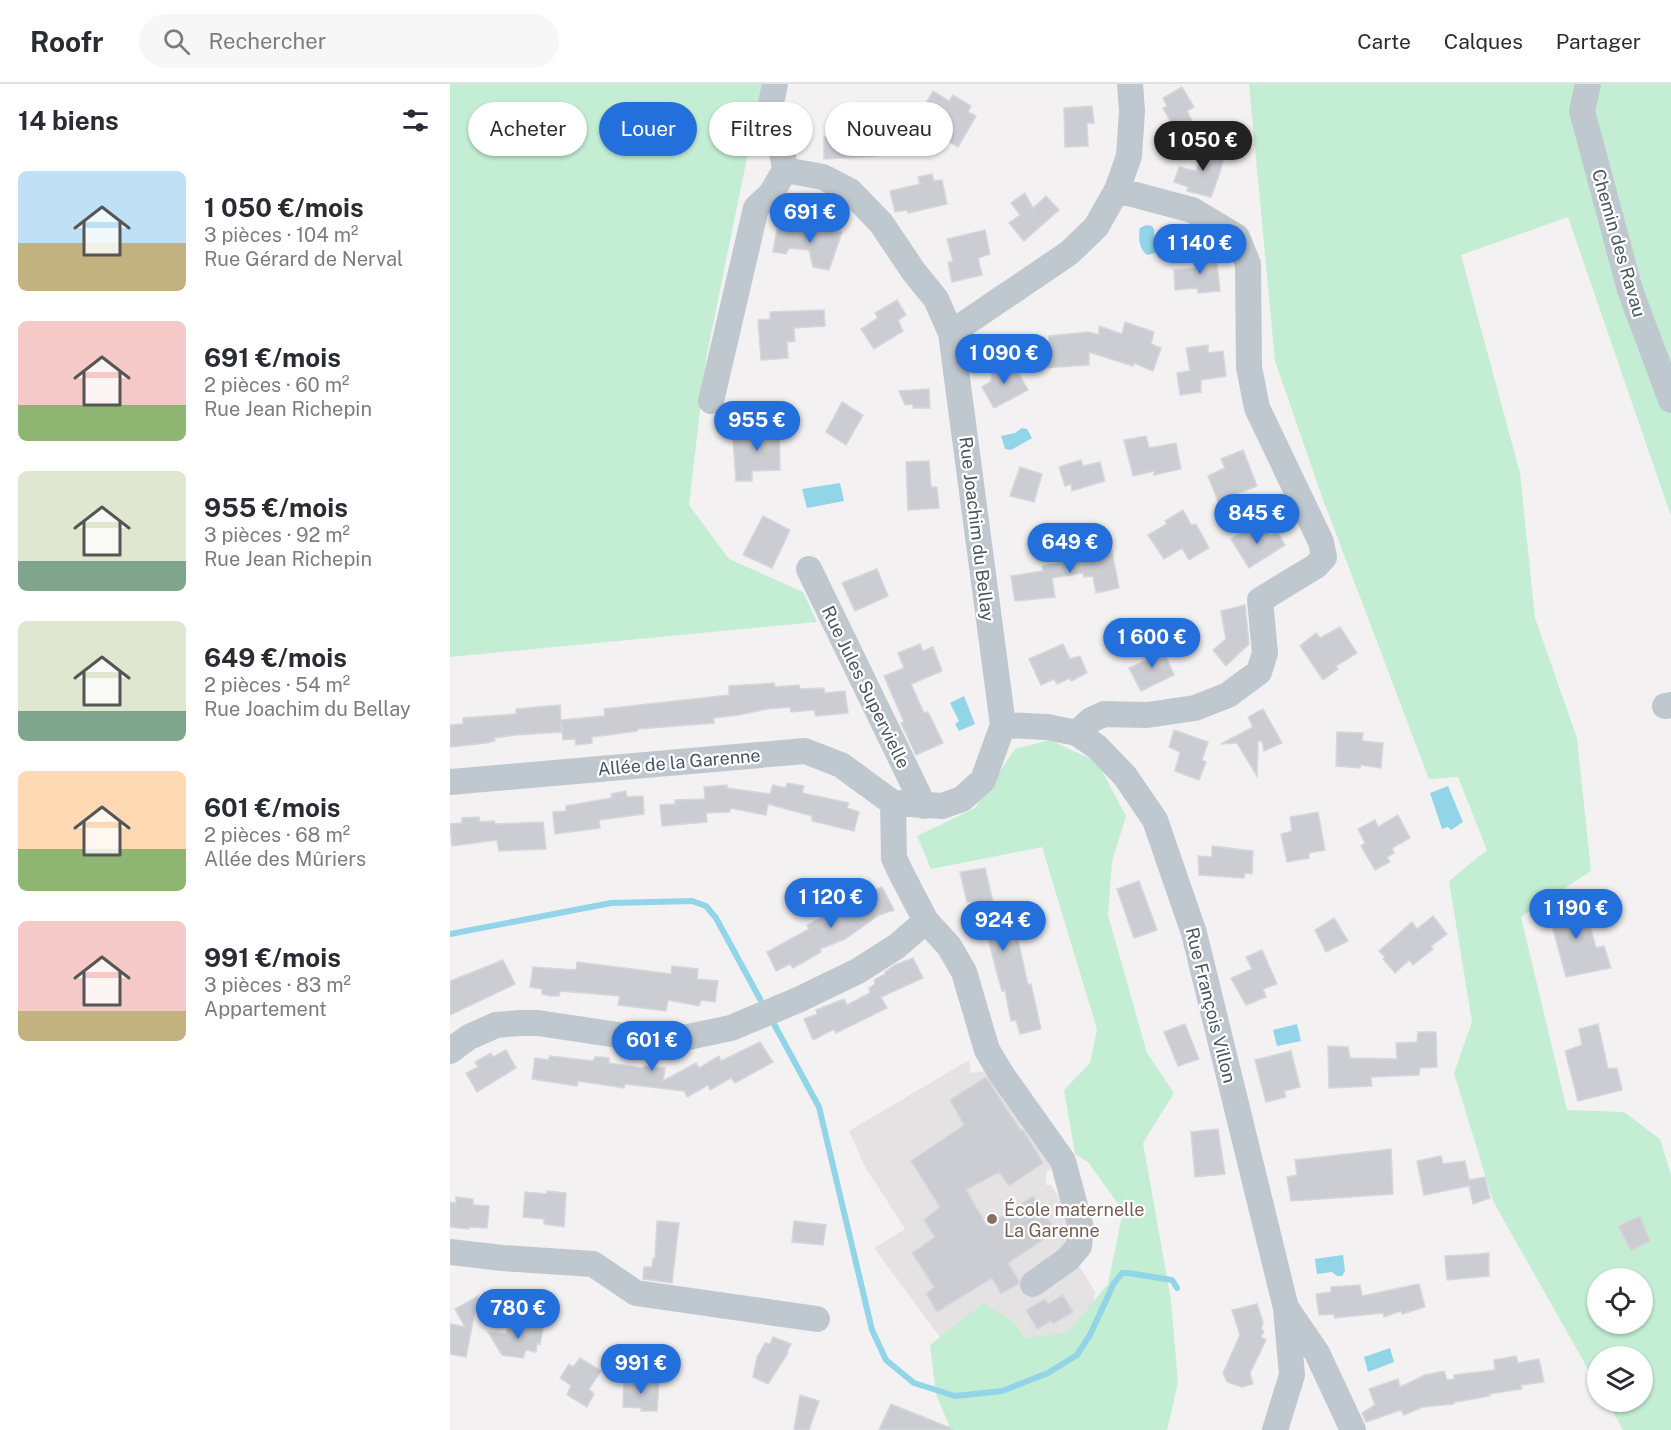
<!DOCTYPE html>
<html lang="fr">
<meta charset="utf-8">
<style>
:root{--surface:#fff;--page:#f7f7f7;--text:#2b2b33;--muted:#7c7c81;--line:#e1e1e2;--accent:#236fdc}
body{margin:0;font-family:"Public Sans",sans-serif;background:var(--page);color:var(--text);height:100vh;display:flex;flex-direction:column;font-size:22px;white-space:nowrap}
*{box-sizing:border-box;margin:0}
p{font-size:20px;color:var(--muted)}
.icon{flex:none;width:33px;height:33px;fill:none;stroke:currentColor;stroke-width:2;stroke-linecap:round;stroke-linejoin:round}
.map{position:relative;flex:1;overflow:hidden}
.drawer{display:flex;flex-direction:column;background:var(--surface);width:450px}
.drawer>*{flex:none}
.hud{position:absolute;left:18px;top:18px;width:570px;height:54px;display:flex;gap:12px}
.fabs{position:absolute;left:1137px;top:1184px;display:grid;gap:12px}
.fabs a{display:grid;place-items:center;width:66px;height:66px;border-radius:50%;background:var(--surface);box-shadow:0 2px 4px #0004;font-size:30px}
.price{position:absolute;translate:-50% -51px;padding:0 14px;border-radius:21px;background:var(--accent);color:#fff;font-size:20px;line-height:39px;filter:drop-shadow(0 2px 3px #0008)}
.price::after{content:'';position:absolute;left:50%;top:36px;width:18px;height:14px;margin-left:-9px;background:inherit;clip-path:polygon(0 0,100% 0,50% 100%)}
.price.selected{background:#222;color:#fff}
ul{padding:0;list-style:none}
li{display:flex;align-items:center;gap:18px;height:150px;padding:0 18px}
li span{display:grid;place-items:center;flex:none;width:168px;height:120px;border-radius:9px;color:#555}
li>.icon{margin-inline-start:auto}
span .icon{width:72px;height:72px;fill:#fffc;stroke-width:1}
li b{font-size:26px}
h2{display:flex;justify-content:space-between;align-items:center;height:72px;padding:0 18px;font-size:26px}
.pill{padding:0 21px;border-radius:27px;background:var(--surface);box-shadow:0 2px 4px #0004;font-size:21px;line-height:54px}
.pill.selected{background:var(--accent);color:#fff}
header{display:flex;align-items:center;gap:36px;box-sizing:border-box;height:84px;padding:0 30px;background:var(--surface);border-bottom:2px solid var(--line)}
header strong{font-size:28px}
nav{display:flex;gap:33px;margin-inline-start:auto;font-size:21px}
.search{width:420px;height:54px;background:var(--page);display:flex;align-items:center;gap:15px;box-sizing:border-box;padding:0 21px;border-radius:33px;color:var(--muted);font-size:22px}
main{display:flex;flex:1;min-height:0}
.map>svg:first-child{display:block}
.education{fill:#e4e2e3}
.green{fill:#c3eed4;fill-rule:evenodd}
.water{fill:#92d4e8}
.lines{fill:none;stroke-linecap:round;stroke-linejoin:round}
.stream{stroke:#92d4e8;stroke-width:6}
.building{fill:#cbcdd3;stroke:#d6d7dc;stroke-width:1.5}
.minor{stroke:#c0c8cf;stroke-width:26}
.education-dot{fill:#8d6e63;stroke:#fff;stroke-width:2}
.labels{text-anchor:middle;dominant-baseline:central;stroke-width:4.5;stroke-linejoin:round;paint-order:stroke}
.street-label{font-size:18px;fill:#4a545e;stroke:#fff}
.education-label{font-size:18px;fill:#785e54;stroke:#fff;text-anchor:start}
</style>
<header>
<strong>Roofr</strong>
<div class="search"><svg class="icon" aria-label="search" viewBox="0 0 24 24"><circle cx="10" cy="10" r="6"/><path d="M15 15l6 6"/></svg>Rechercher</div>
<nav><a>Carte</a><a>Calques</a><a>Partager</a></nav>
</header>
<main>
<section class="drawer">
<h2>14 biens<svg class="icon" aria-label="filters" viewBox="0 0 24 24"><path d="M4 7h16M4 17h16"/><circle cx="9" cy="7" r="2"/><circle cx="15" cy="17" r="2"/></svg></h2>
<ul>
<li><span style="background:linear-gradient(#bfe0f5 60%,#c2b280 0)"><svg class="icon" aria-label="home" viewBox="0 0 24 24"><path d="M3 11l9-7 9 7M6 9v11h12V9"/></svg></span><div><b>1 050 €/mois</b><p>3 pièces · 104 m²</p><p>Rue Gérard de Nerval</p></div></li>
<li><span style="background:linear-gradient(#f6c9c9 70%,#8fb573 0)"><svg class="icon" aria-label="home" viewBox="0 0 24 24"><path d="M3 11l9-7 9 7M6 9v11h12V9"/></svg></span><div><b>691 €/mois</b><p>2 pièces · 60 m²</p><p>Rue Jean Richepin</p></div></li>
<li><span style="background:linear-gradient(#dfe7d0 75%,#7fa58c 0)"><svg class="icon" aria-label="home" viewBox="0 0 24 24"><path d="M3 11l9-7 9 7M6 9v11h12V9"/></svg></span><div><b>955 €/mois</b><p>3 pièces · 92 m²</p><p>Rue Jean Richepin</p></div></li>
<li><span style="background:linear-gradient(#dfe7d0 75%,#7fa58c 0)"><svg class="icon" aria-label="home" viewBox="0 0 24 24"><path d="M3 11l9-7 9 7M6 9v11h12V9"/></svg></span><div><b>649 €/mois</b><p>2 pièces · 54 m²</p><p>Rue Joachim du Bellay</p></div></li>
<li><span style="background:linear-gradient(#ffd9b3 65%,#8fb573 0)"><svg class="icon" aria-label="home" viewBox="0 0 24 24"><path d="M3 11l9-7 9 7M6 9v11h12V9"/></svg></span><div><b>601 €/mois</b><p>2 pièces · 68 m²</p><p>Allée des Mûriers</p></div></li>
<li><span style="background:linear-gradient(#f6c9c9 75%,#c2b280 0)"><svg class="icon" aria-label="home" viewBox="0 0 24 24"><path d="M3 11l9-7 9 7M6 9v11h12V9"/></svg></span><div><b>991 €/mois</b><p>3 pièces · 83 m²</p><p>Appartement</p></div></li>
</ul>
</section>
<div class="map">
<svg width="1221" height="1346" viewBox="0 0 1221 1346">
<rect width="100%" height="100%" fill="#f3f1f1"/>
<path class="education" d="M 519,976 L 521,989 L 537,987 L 606,1081 L 596,1089 L 596,1101 L 601,1101 L 621,1132 L 625,1175 L 645,1208 L 639,1246 L 524,1299 L 424,1164 L 455,1145 L 414,1081 L 399,1047 Z"/>
<path class="green" d="M 0,0 L 312,0 L 256,275 L 239,421 L 279,475 L 353,508 L 367,538 L 0,573 Z
M 799,0 L 1221,0 L 1221,432 L 1118,133 L 1011,171 L 1070,389 L 1085,534 L 1127,654 L 1141,787 L 1071,833 L 1117,1026 L 1174,1028 L 1210,1055 L 1221,1091 L 1221,1346 L 1173,1346 L 1157,1317 L 1192,1317 L 1192,1272 L 1148,1272 L 1147,1301 L 1043,1117 L 1004,989 L 1022,938 L 999,797 L 1037,766 L 1008,693 L 979,695 L 871,410 L 825,277 ZM 1148,1194 L 1192,1194 L 1192,1239 L 1148,1239 Z
M 600,656 L 647,678 L 676,732 L 662,778 L 658,831 L 697,969 L 724,1009 L 693,1059 L 721,1216 L 728,1299 L 717,1346 L 501,1346 L 486,1310 L 480,1261 L 533,1219 L 565,1239 L 574,1254 L 618,1248 L 658,1200 L 673,1127 L 638,1078 L 625,1070 L 614,1006 L 640,979 L 647,945 L 592,763 L 481,785 L 467,752 L 525,724 L 565,665 Z"/>
<path class="water" d="M 696,141 L 702,142 L 704,145 L 705,169 L 697,171 C 689,165 688,153 690,144 Z
M 572,344 L 577,345 L 582,354 L 561,366 L 555,365 L 551,352 L 565,349 Z
M 390,399 L 394,417 L 357,424 L 352,405 Z
M 514,612 L 525,640 L 509,647 L 505,640 L 509,637 L 500,619 Z
M 998,702 L 1013,738 L 1001,746 L 998,743 L 992,745 L 980,709 Z
M 847,940 L 851,957 L 827,962 L 823,946 Z
M 893,1171 L 895,1187 L 892,1192 L 887,1192 L 882,1188 L 867,1190 L 865,1175 Z
M 940,1264 L 944,1278 L 918,1288 L 914,1273 Z"/>
<g class="lines">
<path class="stream" d="M 0,850 L 161,819 L 242,817 L 256,822 L 266,834 L 310,915
M 324,940 L 369,1023 L 422,1246 L 436,1276 L 464,1299 L 505,1312 L 552,1307 L 598,1289 L 627,1271 L 640,1251 L 664,1199 L 672,1189 L 678,1189 L 722,1196 L 727,1204"/>
</g>
<path class="building" d="M 732,3 L 744,23 L 737,27 L 742,37 L 726,47 L 713,24 L 717,22 L 713,14 Z
M 483,7 L 499,17 L 503,11 L 521,22 L 518,28 L 526,32 L 508,63 L 491,53 L 497,40 L 473,24 Z
M 642,22 L 644,39 L 637,39 L 638,62 L 615,63 L 614,24 Z
M 411,34 L 410,40 L 422,40 L 422,54 L 425,54 L 427,72 L 374,75 L 374,53 L 388,53 L 389,35 Z
M 755,59 L 776,64 L 770,88 L 761,113 L 737,107 L 738,103 L 724,98 L 729,83 L 749,88 L 747,85 Z
M 482,90 L 484,97 L 492,96 L 497,120 L 458,129 L 457,126 L 445,128 L 440,107 L 470,100 L 468,93 Z
M 575,109 L 583,124 L 596,112 L 609,126 L 574,157 L 559,139 L 570,131 L 561,119 Z
M 355,141 L 367,145 L 369,141 L 392,148 L 379,186 L 363,183 L 359,166 L 339,164 L 336,170 L 323,168 L 327,145 L 347,148 Z
M 535,146 L 540,170 L 528,174 L 532,191 L 502,198 L 498,179 L 503,177 L 497,155 Z
M 766,169 L 770,207 L 748,209 L 747,204 L 725,206 L 724,186 L 745,184 L 745,171 Z
M 447,216 L 456,231 L 448,236 L 453,247 L 424,265 L 411,245 L 428,234 L 425,229 Z
M 374,226 L 375,242 L 344,244 L 345,257 L 337,258 L 338,274 L 311,276 L 308,236 L 320,235 L 320,228 Z
M 675,238 L 704,248 L 701,260 L 711,264 L 703,287 L 684,279 L 683,282 L 639,268 L 639,281 L 592,284 L 589,259 L 599,257 L 599,252 L 639,248 L 649,251 L 649,242 L 672,250 Z
M 758,261 L 758,269 L 773,267 L 776,292 L 751,296 L 751,308 L 730,311 L 727,289 L 740,287 L 736,264 Z
M 561,276 L 578,306 L 544,324 L 532,303 L 541,297 L 543,286 Z
M 479,305 L 480,324 L 463,324 L 463,320 L 455,321 L 449,307 Z
M 392,318 L 413,331 L 396,361 L 376,348 Z
M 329,340 L 330,386 L 302,387 L 302,397 L 286,397 L 283,355 L 305,354 L 304,341 Z
M 696,352 L 699,364 L 726,359 L 731,385 L 704,391 L 704,387 L 683,392 L 674,356 Z
M 793,366 L 807,402 L 768,417 L 758,392 L 775,384 L 771,375 Z
M 631,376 L 633,382 L 650,378 L 655,397 L 622,407 L 621,400 L 615,402 L 609,383 Z
M 479,377 L 481,403 L 487,403 L 489,424 L 458,426 L 456,378 Z
M 570,383 L 592,390 L 584,418 L 560,412 Z
M 733,426 L 741,441 L 746,440 L 759,464 L 739,476 L 732,464 L 714,475 L 698,451 L 717,440 L 715,437 Z
M 313,432 L 340,446 L 322,484 L 293,471 Z
M 803,442 L 808,450 L 817,446 L 820,451 L 827,448 L 835,461 L 799,484 L 781,455 Z
M 660,457 L 669,504 L 646,509 L 643,492 L 634,493 L 633,489 L 602,494 L 605,513 L 565,517 L 561,492 L 593,487 L 592,482 L 637,473 L 635,462 Z
M 427,485 L 438,512 L 405,527 L 392,499 Z
M 795,521 L 799,560 L 776,582 L 763,566 L 776,555 L 771,527 Z
M 890,543 L 907,569 L 886,582 L 888,585 L 873,596 L 850,562 L 866,549 L 870,554 Z
M 470,560 L 473,567 L 483,563 L 492,587 L 461,600 L 474,629 L 478,628 L 493,659 L 466,671 L 451,639 L 454,638 L 434,592 L 454,584 L 448,569 Z
M 613,560 L 620,575 L 630,572 L 637,589 L 621,597 L 620,594 L 607,600 L 604,595 L 591,601 L 579,575 Z
M 711,561 L 724,591 L 691,607 L 679,584 L 697,576 L 694,568 Z
M 324,599 L 325,603 L 349,601 L 350,605 L 374,604 L 375,609 L 395,607 L 398,629 L 366,632 L 364,626 L 341,628 L 340,623 L 318,625 L 289,631 L 263,634 L 264,639 L 188,645 L 187,647 L 142,653 L 142,659 L 126,661 L 125,655 L 113,656 L 111,638 L 111,648 L 65,651 L 44,654 L 45,657 L 36,659 L 0,663 L 0,641 L 13,640 L 13,634 L 66,630 L 66,625 L 110,621 L 111,636 L 155,632 L 154,625 L 279,611 L 279,602 Z
M 813,625 L 832,659 L 814,667 L 812,657 L 808,657 L 807,692 L 787,659 L 771,660 L 803,643 L 798,633 Z
M 724,646 L 758,658 L 752,676 L 756,678 L 749,696 L 725,687 L 730,668 L 719,663 Z
M 887,648 L 913,649 L 912,657 L 933,659 L 931,684 L 911,681 L 910,684 L 886,682 Z
M 337,699 L 354,702 L 352,709 L 399,719 L 397,724 L 409,728 L 404,747 L 362,737 L 362,732 L 318,720 L 316,731 L 280,724 L 280,728 L 256,729 L 257,738 L 212,742 L 210,721 L 225,720 L 225,716 L 255,715 L 254,703 L 277,701 L 277,704 L 320,710 L 323,701 L 336,704 Z
M 176,707 L 177,713 L 193,712 L 194,730 L 149,736 L 150,744 L 105,750 L 103,728 L 116,727 L 116,722 L 162,714 L 161,710 Z
M 868,728 L 875,766 L 859,769 L 859,774 L 837,778 L 831,750 L 842,747 L 840,733 Z
M 948,731 L 960,754 L 942,764 L 944,769 L 937,773 L 940,778 L 925,786 L 911,762 L 915,759 L 908,745 L 925,736 L 928,743 Z
M 29,733 L 30,738 L 44,737 L 45,740 L 93,738 L 96,765 L 49,767 L 47,756 L 2,762 L 0,740 L 12,739 L 12,734 Z
M 762,762 L 803,767 L 802,790 L 795,789 L 794,794 L 749,791 L 748,772 L 762,773 Z
M 535,784 L 545,827 L 554,825 L 562,857 L 568,856 L 578,901 L 581,900 L 591,945 L 570,950 L 566,936 L 561,937 L 555,906 L 552,907 L 548,893 L 534,838 L 531,839 L 529,831 L 525,832 L 521,818 L 517,818 L 510,788 Z
M 689,797 L 707,846 L 684,854 L 667,805 Z
M 432,803 L 444,826 L 429,831 L 395,855 L 370,865 L 371,868 L 343,884 L 340,880 L 326,887 L 317,868 L 359,845 L 357,841 L 388,825 L 388,823 Z
M 1133,815 L 1146,864 L 1154,862 L 1161,884 L 1116,893 L 1097,823 Z
M 983,832 L 997,850 L 981,862 L 983,865 L 963,881 L 959,876 L 945,889 L 933,875 L 935,873 L 929,867 L 962,838 L 967,845 Z
M 884,834 L 898,857 L 876,868 L 865,846 Z
M 812,866 L 827,900 L 813,905 L 816,913 L 796,921 L 781,894 L 802,885 L 796,873 Z
M 463,874 L 473,894 L 431,913 L 437,924 L 386,949 L 384,945 L 363,956 L 354,935 L 367,930 L 366,926 L 394,915 L 397,921 L 420,909 L 419,904 L 425,900 L 424,896 L 435,890 L 435,888 L 445,881 Z
M 53,876 L 65,900 L 0,931 L 0,897 Z
M 127,878 L 221,890 L 222,882 L 248,885 L 247,895 L 268,897 L 265,918 L 251,916 L 249,922 L 218,916 L 216,927 L 168,921 L 170,912 L 110,907 L 109,912 L 100,912 L 92,910 L 92,905 L 80,903 L 83,883 L 126,886 Z
M 735,940 L 749,975 L 728,982 L 714,948 Z
M 1148,940 L 1158,985 L 1167,984 L 1172,1006 L 1128,1017 L 1115,967 L 1132,961 L 1129,945 Z
M 968,948 L 986,948 L 987,983 L 970,984 L 969,991 L 921,993 L 922,1002 L 879,1004 L 878,962 L 898,963 L 900,974 L 947,975 L 946,959 L 967,958 Z
M 310,958 L 323,978 L 285,999 L 281,994 L 260,1006 L 258,1001 L 237,1013 L 234,1007 L 175,1000 L 174,1004 L 128,997 L 127,1002 L 82,995 L 85,974 L 98,976 L 100,972 L 143,977 L 145,973 L 151,973 L 159,974 L 159,979 L 193,984 L 194,982 L 215,984 L 213,997 L 246,979 L 249,984 L 269,972 L 271,977 Z
M 56,966 L 66,984 L 27,1008 L 16,989 L 28,983 L 25,978 L 41,969 L 43,973 Z
M 841,967 L 850,1003 L 834,1007 L 836,1013 L 816,1018 L 805,976 Z
M 536,993 L 571,1047 L 573,1046 L 577,1052 L 593,1079 L 559,1102 L 549,1088 L 516,1106 L 537,1142 L 583,1112 L 606,1147 L 558,1179 L 569,1197 L 568,1200 L 551,1210 L 542,1194 L 487,1228 L 476,1210 L 484,1203 L 462,1169 L 485,1153 L 474,1136 L 490,1123 L 461,1077 L 514,1041 L 500,1016 Z
M 768,1045 L 775,1090 L 745,1093 L 741,1048 Z
M 941,1065 L 943,1110 L 841,1117 L 837,1093 L 847,1091 L 845,1076 Z
M 991,1072 L 993,1080 L 1015,1077 L 1019,1096 L 1035,1093 L 1040,1114 L 1023,1120 L 1019,1102 L 974,1111 L 967,1077 Z
M 97,1107 L 116,1109 L 114,1143 L 94,1140 L 94,1135 L 73,1133 L 75,1108 L 97,1110 Z
M 6,1113 L 23,1115 L 23,1121 L 39,1122 L 37,1144 L 19,1143 L 19,1145 L 0,1143 L 0,1118 L 6,1119 Z
M 1190,1132 L 1200,1157 L 1181,1167 L 1168,1142 Z
M 207,1137 L 229,1139 L 222,1199 L 193,1195 L 194,1183 L 202,1183 L 203,1174 L 205,1174 Z
M 344,1137 L 376,1141 L 373,1161 L 342,1158 Z
M 1029,1170 L 1039,1169 L 1039,1192 L 997,1196 L 995,1172 Z
M 969,1200 L 975,1223 L 952,1230 L 951,1227 L 934,1233 L 933,1229 L 885,1234 L 884,1230 L 869,1231 L 866,1210 L 881,1208 L 881,1203 L 910,1201 L 912,1212 Z
M 613,1211 L 623,1228 L 603,1240 L 601,1237 L 587,1245 L 576,1226 L 595,1215 L 598,1220 Z
M 28,1212 L 16,1273 L 0,1270 L 0,1240 L 15,1243 L 5,1225 Z
M 807,1220 L 813,1238 L 811,1245 L 814,1247 L 811,1253 L 816,1256 L 800,1289 L 803,1300 L 792,1303 L 777,1298 L 773,1289 L 790,1251 L 782,1226 Z
M 70,1239 L 93,1243 L 90,1260 L 87,1259 L 86,1268 L 76,1266 L 73,1274 L 52,1271 L 38,1248 L 56,1250 L 59,1240 L 68,1241 Z
M 323,1253 L 341,1260 L 337,1268 L 338,1269 L 318,1300 L 303,1293 L 307,1273 L 315,1259 L 320,1260 Z
M 1066,1272 L 1068,1279 L 1089,1275 L 1094,1298 L 1071,1301 L 1072,1305 L 1039,1310 L 1040,1312 L 1005,1318 L 1003,1320 L 973,1323 L 954,1331 L 951,1326 L 916,1338 L 912,1329 L 925,1321 L 919,1305 L 948,1295 L 950,1303 L 975,1291 L 994,1287 L 997,1296 L 1004,1295 L 1004,1291 L 1045,1286 L 1044,1276 Z
M 130,1274 L 151,1287 L 139,1305 L 144,1310 L 137,1323 L 117,1311 L 121,1301 L 110,1294 L 119,1280 L 123,1283 Z
M 174,1295 L 209,1298 L 207,1327 L 191,1327 L 192,1324 L 173,1323 Z
M 350,1311 L 369,1317 L 359,1346 L 344,1346 Z
M 441,1320 L 503,1345 L 503,1346 L 429,1346 Z"/>
<g class="lines">
<path class="minor" d="M 325,0 L 317,38 L 331,60 L 335,86
M 1138,0 L 1132,27 L 1180,206 L 1221,316
M 335,86 L 373,93 L 400,107 L 431,139 L 464,188 L 486,215 L 501,249 L 553,641 L 533,696 L 512,715 L 492,722 L 443,719
M 501,249 L 619,169 L 646,143 L 667,106 L 679,72 L 682,27 L 680,0
M 261,317 L 306,124 L 321,110 L 335,86
M 359,485 L 474,722
M 1215,622 L 1221,621
M 553,641 L 597,643 L 627,649 L 647,663 L 675,692 L 705,736 L 744,849 L 836,1224 L 842,1291 L 825,1346
M 627,649 L 641,636 L 654,630 L 697,631 L 745,624 L 778,611 L 809,588 L 815,569 L 810,516 L 866,482 L 874,473 L 871,458 L 807,324 L 799,283 L 798,180 L 787,153 L 742,126 L 667,106
M 0,698 L 355,667 L 391,681 L 443,719
M 443,719 L 444,774 L 451,789 L 476,837 L 499,862 L 514,888 L 537,966 L 552,991 L 613,1077 L 631,1144 L 629,1162 L 618,1175 L 583,1200
M 0,967 L 19,953 L 46,941 L 69,939 L 88,939 L 194,955 L 238,953 L 281,944 L 348,916 L 408,887 L 447,862 L 476,837
M 0,1168 L 52,1174 L 143,1180 L 186,1209 L 367,1235
M 837,1225 L 867,1269 L 903,1346"/>
</g>
<circle class="education-dot" cx="542" cy="1135" r="6"/>
<g class="labels">
<g class="street-label">
<text transform="translate(1169 159) rotate(74)">Chemin des Ravau</text>
<text transform="translate(527 445) rotate(83)">Rue Joachim du Bellay</text>
<text transform="translate(416 603) rotate(64)">Rue Jules Supervielle</text>
<text transform="translate(229 678) rotate(-5)">Allée de la Garenne</text>
<text transform="translate(761 921) rotate(76)">Rue François Villon</text>
</g>
<g class="education-label">
<text x="554" y="1125">École maternelle<tspan x="554" dy="21">La Garenne</tspan></text>
</g>
</g>
</svg>
<div class="fabs">
<a><svg class="icon" aria-label="locate" viewBox="0 0 24 24"><circle cx="12" cy="12" r="6"/><path d="M12 2v4M12 18v4M2 12h4M18 12h4"/></svg></a>
<a><svg class="icon" aria-label="layers" viewBox="0 0 24 24"><path d="M12 4l9 5-9 5-9-5zM3 14l9 5 9-5"/></svg></a>
</div>
<b class="price selected" style="left:753px;top:88px">1 050 €</b>
<b class="price" style="left:360px;top:160px">691 €</b>
<b class="price" style="left:750px;top:191px">1 140 €</b>
<b class="price" style="left:554px;top:301px">1 090 €</b>
<b class="price" style="left:307px;top:368px">955 €</b>
<b class="price" style="left:807px;top:461px">845 €</b>
<b class="price" style="left:620px;top:490px">649 €</b>
<b class="price" style="left:702px;top:585px">1 600 €</b>
<b class="price" style="left:381px;top:845px">1 120 €</b>
<b class="price" style="left:1126px;top:856px">1 190 €</b>
<b class="price" style="left:553px;top:868px">924 €</b>
<b class="price" style="left:202px;top:988px">601 €</b>
<b class="price" style="left:68px;top:1256px">780 €</b>
<b class="price" style="left:191px;top:1311px">991 €</b>
<div class="hud">
<a class="pill">Acheter</a>
<a class="pill selected">Louer</a>
<a class="pill">Filtres</a>
<a class="pill">Nouveau</a>
</div>
</div>
</main>
